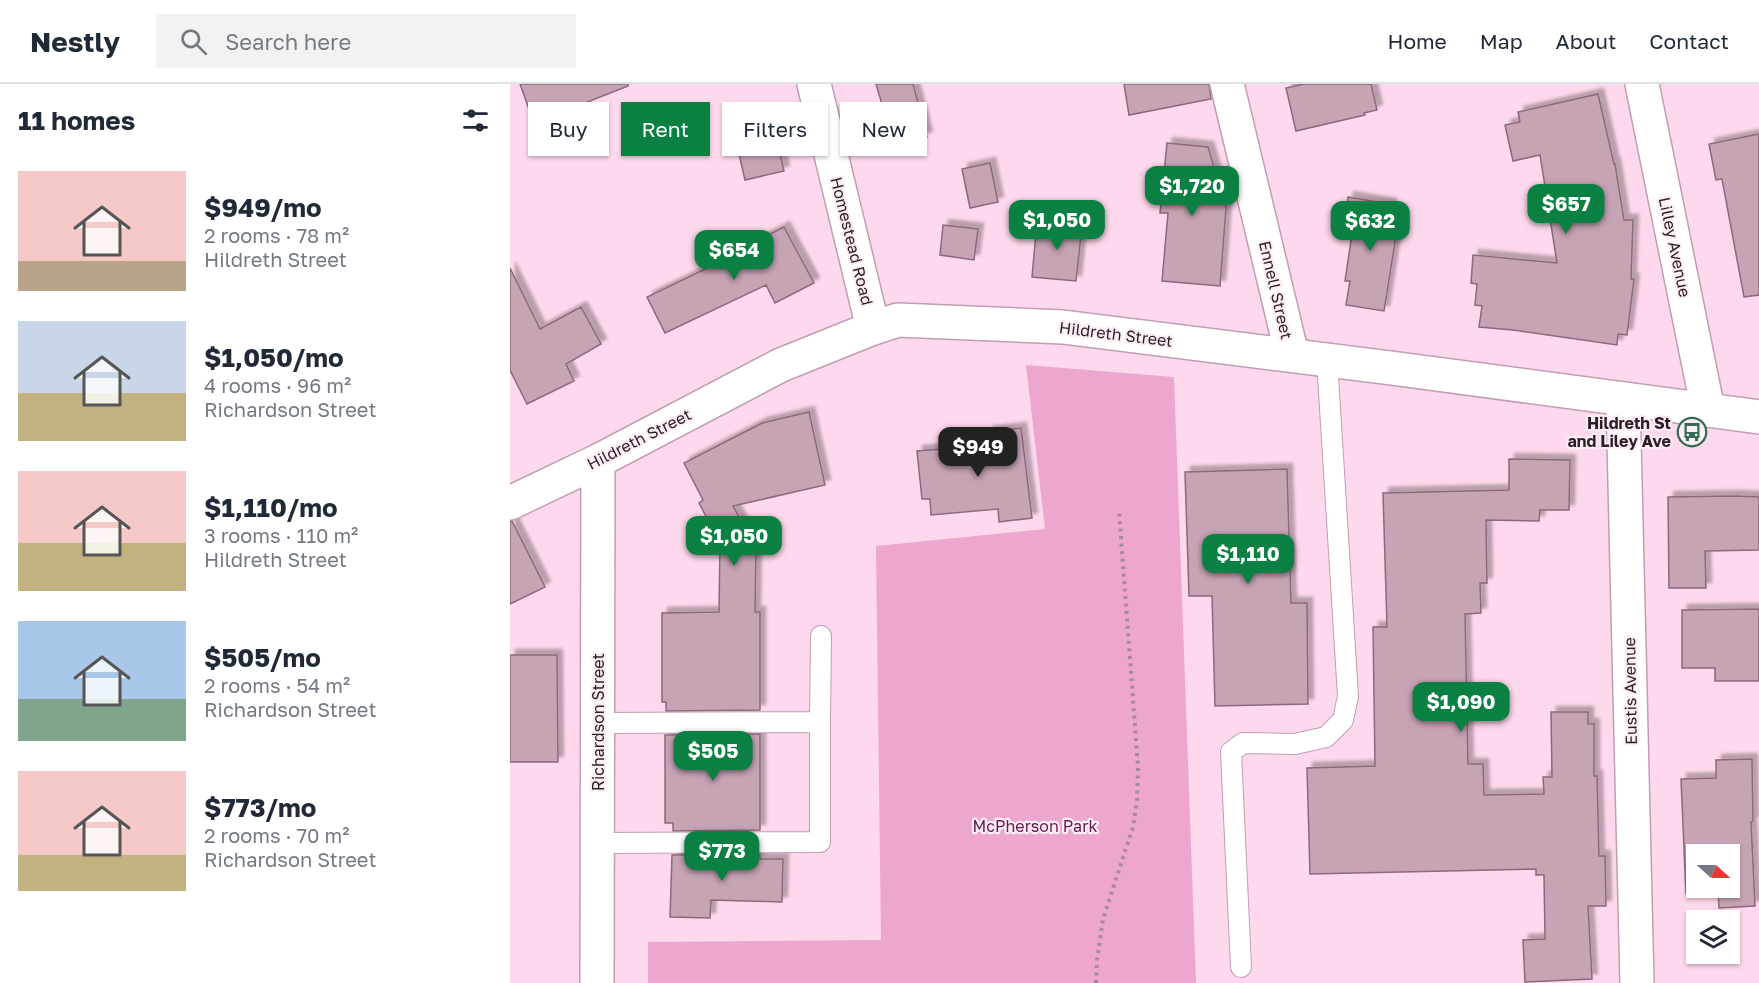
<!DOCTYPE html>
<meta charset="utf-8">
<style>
:root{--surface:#fff;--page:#f2f2f3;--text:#1f2937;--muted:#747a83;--line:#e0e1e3;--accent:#0b8043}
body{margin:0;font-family:"Golos Text",sans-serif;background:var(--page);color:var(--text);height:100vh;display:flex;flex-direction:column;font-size:22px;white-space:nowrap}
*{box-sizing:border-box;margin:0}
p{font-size:20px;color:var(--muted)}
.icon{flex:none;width:33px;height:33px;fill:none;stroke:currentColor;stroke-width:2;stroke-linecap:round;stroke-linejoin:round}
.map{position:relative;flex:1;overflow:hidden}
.side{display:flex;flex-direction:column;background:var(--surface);width:510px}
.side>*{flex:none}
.guide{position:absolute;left:18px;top:18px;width:570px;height:54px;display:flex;gap:12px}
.needle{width:39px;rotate:111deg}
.fabs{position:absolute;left:1176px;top:760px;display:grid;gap:12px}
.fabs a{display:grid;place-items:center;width:54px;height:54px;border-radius:0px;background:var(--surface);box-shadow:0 2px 4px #0004;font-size:30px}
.price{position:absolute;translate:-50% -51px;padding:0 14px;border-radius:12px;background:var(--accent);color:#fff;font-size:20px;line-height:39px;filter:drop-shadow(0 2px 3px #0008)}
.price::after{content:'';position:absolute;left:50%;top:36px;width:18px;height:14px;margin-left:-9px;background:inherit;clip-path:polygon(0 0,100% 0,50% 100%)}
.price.on{background:#222;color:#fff}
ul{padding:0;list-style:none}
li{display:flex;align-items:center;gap:18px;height:150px;padding:0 18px}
li span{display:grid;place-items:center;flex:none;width:168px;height:120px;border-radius:0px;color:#555}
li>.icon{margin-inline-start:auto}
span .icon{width:72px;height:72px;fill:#fffc;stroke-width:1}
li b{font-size:26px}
h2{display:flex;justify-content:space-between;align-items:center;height:72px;padding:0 18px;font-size:26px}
.tag{padding:0 21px;border-radius:0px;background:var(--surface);box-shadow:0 2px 4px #0004;font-size:21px;line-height:54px}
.tag.on{background:var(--accent);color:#fff}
header{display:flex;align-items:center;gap:36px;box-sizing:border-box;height:84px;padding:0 30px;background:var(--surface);border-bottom:2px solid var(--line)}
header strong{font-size:28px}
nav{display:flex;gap:33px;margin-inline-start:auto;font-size:21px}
.search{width:420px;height:54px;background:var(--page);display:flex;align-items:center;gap:15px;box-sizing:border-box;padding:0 21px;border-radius:0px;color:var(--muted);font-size:22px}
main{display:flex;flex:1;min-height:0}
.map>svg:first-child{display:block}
.green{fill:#eda6cd}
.building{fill:#c7a3b6;stroke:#8b697b;stroke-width:1.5;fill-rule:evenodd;filter:url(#shadow)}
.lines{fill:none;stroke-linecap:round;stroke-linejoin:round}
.lane-casing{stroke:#c19eb1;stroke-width:22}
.street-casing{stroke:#c19eb1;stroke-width:36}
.secondary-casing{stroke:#c19eb1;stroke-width:36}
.path{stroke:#a78b9a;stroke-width:4;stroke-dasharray:3 4.5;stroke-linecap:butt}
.lane{stroke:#fff;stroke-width:20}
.street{stroke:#fff;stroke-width:33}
.secondary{stroke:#fff;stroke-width:33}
.labels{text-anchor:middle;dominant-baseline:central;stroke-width:4.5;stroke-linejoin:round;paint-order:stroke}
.street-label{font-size:16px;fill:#2c1e26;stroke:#fdedf5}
.poi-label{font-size:16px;font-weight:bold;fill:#2c1e26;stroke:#fdedf5;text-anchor:end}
.park-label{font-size:16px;fill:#68174c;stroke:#fdedf5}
</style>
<header>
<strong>Nestly</strong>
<div class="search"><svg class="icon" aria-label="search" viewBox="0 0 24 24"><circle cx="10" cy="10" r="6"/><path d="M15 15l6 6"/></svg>Search here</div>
<nav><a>Home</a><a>Map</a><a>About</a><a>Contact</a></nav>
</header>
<main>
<section class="side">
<h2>11 homes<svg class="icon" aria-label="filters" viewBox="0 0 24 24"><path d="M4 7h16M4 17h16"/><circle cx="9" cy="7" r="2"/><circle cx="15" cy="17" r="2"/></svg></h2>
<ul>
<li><span style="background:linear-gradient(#f6c9c9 75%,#b9a48a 0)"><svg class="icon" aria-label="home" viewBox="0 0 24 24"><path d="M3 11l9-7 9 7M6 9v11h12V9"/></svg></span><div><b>$949/mo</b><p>2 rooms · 78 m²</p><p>Hildreth Street</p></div></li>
<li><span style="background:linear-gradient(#c9d6e8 60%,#c2b280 0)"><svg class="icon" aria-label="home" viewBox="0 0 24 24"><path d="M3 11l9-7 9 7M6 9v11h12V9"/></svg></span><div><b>$1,050/mo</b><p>4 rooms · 96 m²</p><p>Richardson Street</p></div></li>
<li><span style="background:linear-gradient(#f6c9c9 60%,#c2b280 0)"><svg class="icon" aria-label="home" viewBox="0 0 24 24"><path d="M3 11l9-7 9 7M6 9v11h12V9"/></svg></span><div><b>$1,110/mo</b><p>3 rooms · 110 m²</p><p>Hildreth Street</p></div></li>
<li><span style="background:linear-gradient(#a9c7e8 65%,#7fa58c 0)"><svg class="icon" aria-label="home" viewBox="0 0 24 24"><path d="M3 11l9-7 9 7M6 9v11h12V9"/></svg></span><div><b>$505/mo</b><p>2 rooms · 54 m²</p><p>Richardson Street</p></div></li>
<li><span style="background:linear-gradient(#f6c9c9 70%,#c2b280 0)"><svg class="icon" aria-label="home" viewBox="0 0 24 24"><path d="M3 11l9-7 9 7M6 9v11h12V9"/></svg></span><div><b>$773/mo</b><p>2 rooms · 70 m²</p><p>Richardson Street</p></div></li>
</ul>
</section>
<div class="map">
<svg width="1249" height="899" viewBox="0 0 1249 899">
<defs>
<filter id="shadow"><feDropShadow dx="5.5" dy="-5.5" stdDeviation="1.5" flood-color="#0004"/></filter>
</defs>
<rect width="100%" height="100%" fill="#fed8ec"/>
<path class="green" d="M 516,281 L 664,293 L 686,899 L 138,899 L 138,858 L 371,856 L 366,462 L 535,445 Z"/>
<path class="building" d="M 10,0 L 118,0 L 118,2 L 24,39 Z
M 366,0 L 403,0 L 417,53 L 384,61 Z
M 614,0 L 699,0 L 701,15 L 619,31 Z
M 794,0 L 861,0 L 867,26 L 854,29 L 855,31 L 786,47 L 776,4 Z
M 1088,10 L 1104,80 L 1105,80 L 1114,136 L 1123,136 L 1121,195 L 1124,195 L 1117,251 L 1108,250 L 1107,261 L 1003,246 L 969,243 L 972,222 L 965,221 L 967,200 L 961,199 L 963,171 L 1047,179 L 1030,71 L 1003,77 L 995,41 L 1010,38 L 1008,28 Z
M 264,44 L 274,87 L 235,96 L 225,53 Z
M 1249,50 L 1249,211 L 1234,213 L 1212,95 L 1206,96 L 1199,60 Z
M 657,59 L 698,63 L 716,124 L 710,202 L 652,197 L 658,129 L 650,129 Z
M 480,79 L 488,118 L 460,124 L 452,85 Z
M 838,113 L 881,120 L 880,125 L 890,127 L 874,227 L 836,221 L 840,197 L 835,197 L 843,143 L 834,142 Z
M 527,137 L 572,142 L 566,197 L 522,193 Z
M 433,141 L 468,145 L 464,176 L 430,171 Z
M 274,143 L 304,199 L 265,219 L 256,201 L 155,249 L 137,213 L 208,179 L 207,177 Z
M 0,184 L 30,245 L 71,223 L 91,260 L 56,280 L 64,297 L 17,320 L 0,286 Z
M 299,328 L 315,401 L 223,422 L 246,464 L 245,528 L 250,528 L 250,626 L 156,627 L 156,618 L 152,618 L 152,529 L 209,528 L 210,459 L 189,419 L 193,416 L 174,379 L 252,339 Z
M 511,344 L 522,434 L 489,438 L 488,425 L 421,431 L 420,415 L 412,415 L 407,367 L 480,361 L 478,348 Z
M 999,375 L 1060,376 L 1059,426 L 1030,426 L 1029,437 L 976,436 L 977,499 L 970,499 L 971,529 L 955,530 L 958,680 L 973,680 L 974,711 L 1034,710 L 1033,693 L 1042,693 L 1041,628 L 1078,628 L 1078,640 L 1084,640 L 1084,692 L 1087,692 L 1089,772 L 1095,772 L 1096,822 L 1078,822 L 1082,895 L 1015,898 L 1013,856 L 1035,855 L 1034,791 L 1026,791 L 1026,785 L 800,790 L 797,684 L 865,682 L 863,543 L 877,543 L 873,409 L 999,406 Z
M 777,385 L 781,519 L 797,519 L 798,620 L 705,622 L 702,512 L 679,512 L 675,388 Z
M 1224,412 L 1249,413 L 1249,466 L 1195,467 L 1196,504 L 1159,504 L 1158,413 Z
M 2,437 L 35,503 L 0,520 L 0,438 Z
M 1249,525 L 1249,597 L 1205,597 L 1205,584 L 1172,584 L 1172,526 Z
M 0,571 L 47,571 L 48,678 L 0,678 Z
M 250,650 L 250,746 L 163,747 L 163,739 L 155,739 L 155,651 Z
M 1242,675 L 1243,737 L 1241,738 L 1245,822 L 1209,824 L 1208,809 L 1176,810 L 1171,695 L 1206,694 L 1206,676 ZM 1186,771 L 1220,771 L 1220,804 L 1186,804 Z
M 250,770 L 250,775 L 273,775 L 272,818 L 201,816 L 200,834 L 160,833 L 162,771 Z"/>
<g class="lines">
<g class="lane-casing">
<path id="lane" d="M 310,638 L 311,552
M 87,759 L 310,758 L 310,638 L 88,639
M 731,883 L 721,668 L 733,659 L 785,660 L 816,653 L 833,636 L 838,612 L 817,276"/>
</g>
<g class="street-casing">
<path id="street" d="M 304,0 L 363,244
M 717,0 L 782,271
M 1132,0 L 1198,326
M 1113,315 L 1127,899
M 87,899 L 88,377"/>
</g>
<g class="secondary-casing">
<path id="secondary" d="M 0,419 L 88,377 L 271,281 L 363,244 L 388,236 L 553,243 L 881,284 L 1249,333"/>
</g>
<path class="path" d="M 586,899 L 587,876 L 593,835 L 623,743 L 627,716 L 628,683 L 609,427"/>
<use href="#lane" class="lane"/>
<use href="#street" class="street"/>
<use href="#secondary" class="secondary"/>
</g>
<defs>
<g id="bus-ring" transform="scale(1.5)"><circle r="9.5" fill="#fdedf5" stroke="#336c55" stroke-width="1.5"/><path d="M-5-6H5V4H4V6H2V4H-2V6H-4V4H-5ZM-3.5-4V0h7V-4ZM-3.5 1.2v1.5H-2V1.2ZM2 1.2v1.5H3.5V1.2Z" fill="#336c55"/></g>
</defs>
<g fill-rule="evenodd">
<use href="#bus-ring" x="1182" y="348"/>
</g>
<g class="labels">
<g class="street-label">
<text transform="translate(342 157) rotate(76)">Homestead Road</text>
<text transform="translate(1165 163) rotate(78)">Lilley Avenue</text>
<text transform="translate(766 206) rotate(77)">Ennell Street</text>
<text transform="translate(606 250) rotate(7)">Hildreth Street</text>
<text transform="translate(129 355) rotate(-27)">Hildreth Street</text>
<text transform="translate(1120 607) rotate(-91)">Eustis Avenue</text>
<text transform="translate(88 638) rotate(-90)">Richardson Street</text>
</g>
<g class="poi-label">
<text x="1161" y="339">Hildreth St<tspan x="1161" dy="18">and Liley Ave</tspan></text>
</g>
<g class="park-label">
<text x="525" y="742">McPherson Park</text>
</g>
</g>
</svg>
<div class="fabs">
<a><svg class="needle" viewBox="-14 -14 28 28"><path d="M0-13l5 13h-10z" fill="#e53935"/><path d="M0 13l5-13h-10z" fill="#747a83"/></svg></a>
<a><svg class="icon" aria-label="layers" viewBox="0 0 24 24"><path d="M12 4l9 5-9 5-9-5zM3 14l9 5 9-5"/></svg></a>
</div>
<b class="price" style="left:682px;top:133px">$1,720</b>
<b class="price" style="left:1056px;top:151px">$657</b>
<b class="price" style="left:547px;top:167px">$1,050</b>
<b class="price" style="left:860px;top:168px">$632</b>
<b class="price" style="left:224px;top:197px">$654</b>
<b class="price on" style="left:468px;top:394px">$949</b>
<b class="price" style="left:224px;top:483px">$1,050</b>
<b class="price" style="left:738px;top:501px">$1,110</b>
<b class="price" style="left:951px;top:649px">$1,090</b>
<b class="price" style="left:203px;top:698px">$505</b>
<b class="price" style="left:212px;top:798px">$773</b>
<div class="guide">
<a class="tag">Buy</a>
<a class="tag on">Rent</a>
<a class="tag">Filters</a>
<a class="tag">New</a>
</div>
</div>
</main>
